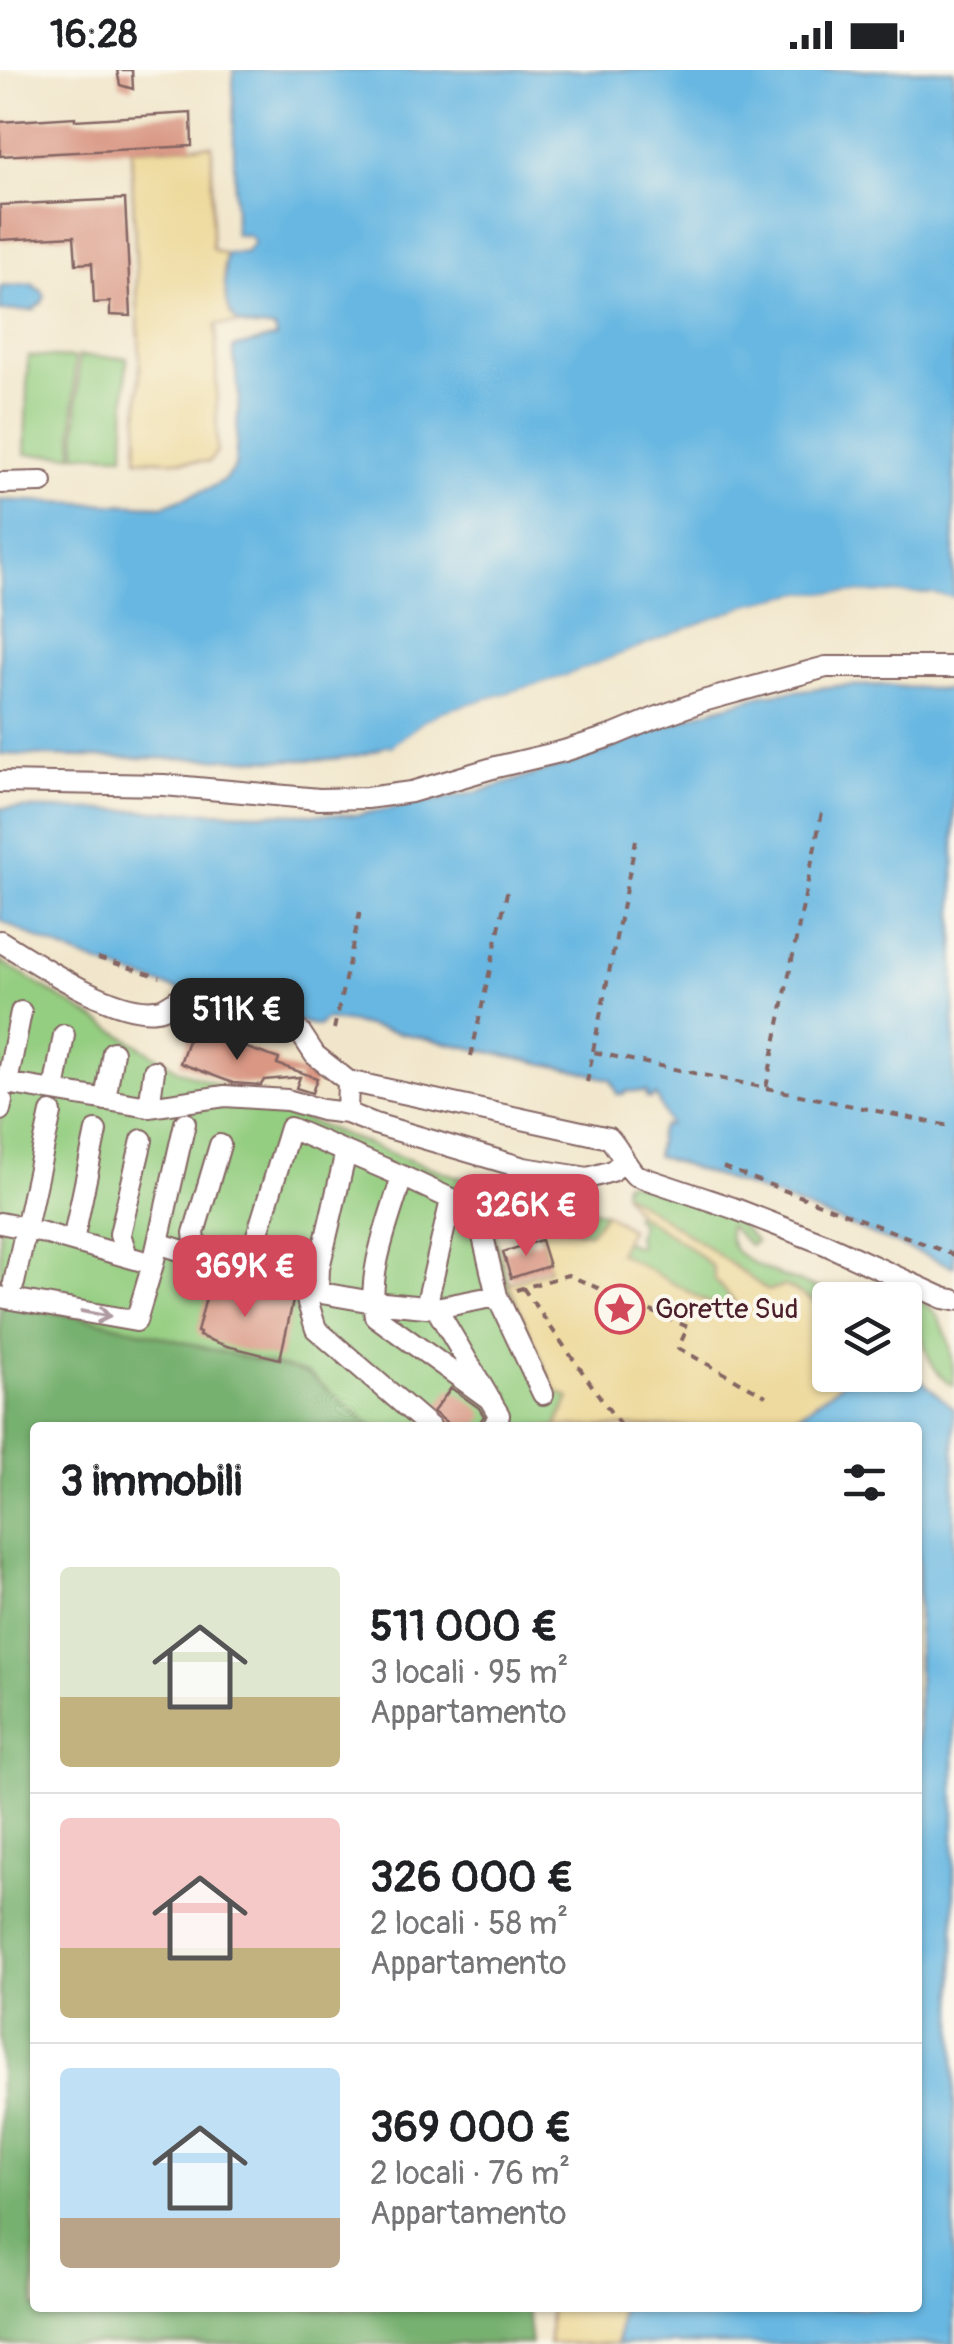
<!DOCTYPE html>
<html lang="it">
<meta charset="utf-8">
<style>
:root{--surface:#fff;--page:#f2f2f2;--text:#202124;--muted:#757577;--line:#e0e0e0;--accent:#d1495b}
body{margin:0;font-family:Pangolin,sans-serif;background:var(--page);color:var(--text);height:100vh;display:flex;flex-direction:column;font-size:38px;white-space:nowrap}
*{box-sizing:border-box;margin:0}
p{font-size:32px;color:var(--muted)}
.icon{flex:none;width:55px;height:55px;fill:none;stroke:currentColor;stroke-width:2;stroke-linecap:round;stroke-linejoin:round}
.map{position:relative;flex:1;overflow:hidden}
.sheet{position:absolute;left:30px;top:1352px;width:892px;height:890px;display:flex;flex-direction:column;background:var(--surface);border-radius:10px;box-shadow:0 2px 8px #0004}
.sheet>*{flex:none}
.buttons{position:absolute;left:812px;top:1212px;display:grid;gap:20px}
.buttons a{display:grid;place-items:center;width:110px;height:110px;border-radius:10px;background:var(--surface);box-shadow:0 2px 8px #0004;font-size:50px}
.price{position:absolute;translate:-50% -85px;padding:0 22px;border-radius:20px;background:var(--accent);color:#fff;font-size:32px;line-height:65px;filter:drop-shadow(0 2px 5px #0008)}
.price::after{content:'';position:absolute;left:50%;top:60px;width:30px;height:22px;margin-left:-15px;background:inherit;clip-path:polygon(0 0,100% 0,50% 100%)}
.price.current{background:#222;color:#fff}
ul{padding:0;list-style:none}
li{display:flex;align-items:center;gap:30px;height:250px;padding:0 30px}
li+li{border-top:2px solid var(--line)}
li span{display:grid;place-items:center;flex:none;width:280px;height:200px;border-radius:10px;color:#555}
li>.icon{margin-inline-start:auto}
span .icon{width:120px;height:120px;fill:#fffc;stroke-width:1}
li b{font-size:42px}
h2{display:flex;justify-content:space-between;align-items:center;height:120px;padding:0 30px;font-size:42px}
.status{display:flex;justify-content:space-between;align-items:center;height:70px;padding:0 50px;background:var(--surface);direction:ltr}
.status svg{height:28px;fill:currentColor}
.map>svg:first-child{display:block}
.green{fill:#94ce81;stroke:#6f7656;stroke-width:2.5}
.forest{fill:#77b16f;stroke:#60684d;stroke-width:2.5}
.sand{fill:#eeda9e;stroke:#9c7c64;stroke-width:2.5}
.water{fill:#68b7e2;stroke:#596b86;stroke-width:2.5}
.pier{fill:#f1e6cb}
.building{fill:#d99784}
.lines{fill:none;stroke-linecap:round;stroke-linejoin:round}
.minor-casing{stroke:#846563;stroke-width:24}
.path{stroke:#846563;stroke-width:4;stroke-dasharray:8 8;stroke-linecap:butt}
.minor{stroke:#fff;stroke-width:20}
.oneway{stroke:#ae9aa0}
.labels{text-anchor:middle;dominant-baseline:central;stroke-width:8;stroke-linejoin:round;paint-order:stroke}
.poi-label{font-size:28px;fill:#4a1f2b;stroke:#fbf7ec;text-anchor:start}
</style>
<div class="status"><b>16:28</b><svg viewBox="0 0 49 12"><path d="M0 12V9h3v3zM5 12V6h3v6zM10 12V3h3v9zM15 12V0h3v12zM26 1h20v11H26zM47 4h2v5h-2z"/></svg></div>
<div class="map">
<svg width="954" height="2274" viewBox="0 0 954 2274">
<rect width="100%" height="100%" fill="#fbf7ec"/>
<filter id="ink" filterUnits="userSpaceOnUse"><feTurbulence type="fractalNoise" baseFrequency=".01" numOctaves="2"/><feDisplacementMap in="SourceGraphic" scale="20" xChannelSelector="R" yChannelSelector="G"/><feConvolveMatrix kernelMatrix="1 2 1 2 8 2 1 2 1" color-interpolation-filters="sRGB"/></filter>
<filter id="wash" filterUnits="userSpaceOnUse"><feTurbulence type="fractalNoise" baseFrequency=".0048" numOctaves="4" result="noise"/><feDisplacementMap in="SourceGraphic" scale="40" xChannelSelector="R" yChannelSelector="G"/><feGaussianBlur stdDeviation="2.25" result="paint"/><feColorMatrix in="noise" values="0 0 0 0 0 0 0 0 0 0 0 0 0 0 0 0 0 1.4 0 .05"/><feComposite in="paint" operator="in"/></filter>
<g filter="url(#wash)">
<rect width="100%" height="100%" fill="#f1e6cb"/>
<path class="green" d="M 28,286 L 75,288 L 73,385 L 25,384 Z
M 79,286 L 127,288 L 124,385 L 76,384 Z
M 0,891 L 179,1000 L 400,1087 L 479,1114 L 508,1213 L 570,1327 L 556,1357 L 373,1357 L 307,1303 L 0,1233 Z
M 629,1111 L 731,1145 L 756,1172 L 749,1175 L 730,1156 L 728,1157 C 729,1168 731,1179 741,1185 C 769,1206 815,1216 848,1228 L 830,1230 L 830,1234 L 824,1236 L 785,1216 L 768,1221 L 700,1172 L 623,1122 L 624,1113 Z
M 530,1123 L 605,1143 L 589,1164 L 559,1155 Z
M 637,1143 L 688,1176 L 713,1197 L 715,1210 L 735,1233 L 727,1243 L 617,1183 L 624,1170 L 634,1176 L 639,1176 L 637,1165 L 640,1155 L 634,1145 Z
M 878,1221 C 888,1224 900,1224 910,1227 C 947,1236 954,1285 954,1316 C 926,1302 922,1264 914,1237 L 905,1234 L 905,1230 C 893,1230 885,1229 875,1222 Z"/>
<path class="forest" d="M 0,1233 L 91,1249 L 307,1303 L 373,1357 L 35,1358 L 35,2238 L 527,2238 L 531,2274 L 0,2274 Z"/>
<path class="sand" d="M 212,75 L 212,179 L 226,184 L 224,201 L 230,244 L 242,254 L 216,255 L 217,381 L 209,392 L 137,389 L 140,292 L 131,79 Z
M 623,1122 L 700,1172 L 768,1221 L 785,1216 L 823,1236 L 830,1234 L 830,1305 L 849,1305 L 838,1317 L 782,1357 L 556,1357 L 570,1328 L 556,1321 L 508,1213 L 549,1199 L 532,1126 L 559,1155 L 589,1164 L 605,1143 L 630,1159 L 618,1183 L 727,1243 L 735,1232 L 715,1210 L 713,1197 L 688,1176 L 637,1143 Z
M 550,2238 L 621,2238 L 617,2274 L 549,2274 Z"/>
<path class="water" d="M 233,0 L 954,0 L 954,528 L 932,524 L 803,523 L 752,534 L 561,608 L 443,642 L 425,651 L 389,679 L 388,675 C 352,696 276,689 234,689 C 156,688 78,688 0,684 L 0,430 L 163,436 L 210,418 L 224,410 L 235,397 L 239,326 L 233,278 L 277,267 L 275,259 C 265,257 250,258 241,254 C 222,245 224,202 226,184 L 246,182 L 254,173 L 250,166 L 235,164 Z
M 34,214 L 34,217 L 41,220 L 45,226 L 41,234 L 35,237 L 35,240 L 0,241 L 0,217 Z
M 881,615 L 949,620 L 954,618 L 954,1197 L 777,1127 L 656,1086 L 659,1064 L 663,1056 L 669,1055 L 656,1026 L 653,1026 L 651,1029 L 646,1027 L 647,1022 L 627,1021 L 624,1024 L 617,1024 L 611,1010 L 588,1003 L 353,953 L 326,949 L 318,956 C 211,930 97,902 0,850 L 0,738 L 356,745 L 479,722 L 590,687 L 694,645 L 763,625 L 835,616 Z
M 905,1285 L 910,1285 L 920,1309 L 954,1339 L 954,2274 L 617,2274 L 621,2238 L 918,2238 L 918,1358 L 782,1357 L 837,1317 L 849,1305 L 905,1305 Z"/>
<path class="pier" d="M 803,523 L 932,524 L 954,528 L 954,533 L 931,529 L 803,528 L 754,539 L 562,612 L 445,646 L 427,655 L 392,683 L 386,682 L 378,686 L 377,682 L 388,675 L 390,678 L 425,651 L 443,642 L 561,608 L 752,534 Z"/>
<g id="blocks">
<path class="building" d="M 117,0 L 132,0 L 133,19 L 120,15 Z
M 191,43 L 192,76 L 0,86 L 0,52 L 75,47 L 75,50 Z
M 125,129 L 131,246 L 110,245 L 110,232 L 94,233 L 92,193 L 76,194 L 74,166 L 0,170 L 0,135 Z
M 192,959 L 279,989 L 277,994 L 317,1008 L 312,1023 L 296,1018 L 300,1007 L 264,1010 L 261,1015 L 233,1013 L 180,993 Z
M 514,1125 L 518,1138 L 493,1145 L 489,1133 Z
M 541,1170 L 549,1196 L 511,1208 L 503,1182 Z
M 212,1205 L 229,1210 L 227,1219 L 259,1228 L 261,1221 L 293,1231 L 280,1289 L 227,1276 L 199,1266 L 200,1263 L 197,1262 Z
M 451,1318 L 479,1338 L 484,1346 L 476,1358 L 454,1358 L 433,1342 Z"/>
</g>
</g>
<g filter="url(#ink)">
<use href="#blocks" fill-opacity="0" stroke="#846563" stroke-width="2.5"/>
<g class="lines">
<g class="minor-casing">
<path id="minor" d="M 0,413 L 42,412
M 0,712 L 164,715 L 319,729 L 367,728 L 411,722 L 496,697 L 564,681 L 614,665 L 655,648 L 703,631 L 826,597 L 954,597
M 0,871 C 36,893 114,946 156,940 C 163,940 171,934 177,930 L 300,962 L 315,985 L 348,1011 L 609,1068 C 620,1080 624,1093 635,1105 L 733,1138 L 825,1174 L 943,1228 L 954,1230
M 348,1011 L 347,1043 L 375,1054 L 524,1098 L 588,1108 L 612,1101 L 623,1092
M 0,1012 L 149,1037 L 225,1026 L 287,1030 L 322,1040 L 347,1043
M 7,1013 L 21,942
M 54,1021 L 64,965
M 105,1030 L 113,982
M 149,1037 L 154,1001
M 0,1040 L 2,1031
M 402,1106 C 390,1149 367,1200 375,1246 L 491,1330
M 0,1153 L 26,1158 L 153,1194
M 73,1171 L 96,1061
M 158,1173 L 304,1220 L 373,1232 L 436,1238 L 497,1226
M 127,1186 L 120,1164 L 142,1070
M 197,1186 L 194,1163 L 220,1075
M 251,1203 L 251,1185 L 290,1058 L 402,1106 L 477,1141 L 497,1226 L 543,1324
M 14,1213 L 51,1043
M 304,1220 L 316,1259 L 431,1358
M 318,1222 L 319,1198 L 346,1082
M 0,1227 L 136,1251 L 153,1194 L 185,1053
M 426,1237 L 451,1130
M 436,1238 L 499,1345 L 493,1358"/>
</g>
<path class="path" d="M 98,888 L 160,907
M 255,932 L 259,911
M 334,959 L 361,837
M 593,981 L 636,770
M 471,986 L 508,818
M 587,1012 L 593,982 L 766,1018 L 823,737
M 766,1018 L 954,1057
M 723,1097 L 954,1185
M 523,1218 L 622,1358
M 516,1220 L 568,1205 L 688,1257 L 678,1278 L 766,1326"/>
<use href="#minor" class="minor"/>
</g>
<defs><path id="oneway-shaft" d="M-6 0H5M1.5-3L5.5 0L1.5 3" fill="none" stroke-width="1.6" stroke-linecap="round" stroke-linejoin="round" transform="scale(2.5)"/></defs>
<use class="oneway" href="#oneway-shaft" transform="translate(96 1244) rotate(11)"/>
</g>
<defs>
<g id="sight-ring" transform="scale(2.5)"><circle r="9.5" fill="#fbf7ec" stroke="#d1495b" stroke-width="1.5"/><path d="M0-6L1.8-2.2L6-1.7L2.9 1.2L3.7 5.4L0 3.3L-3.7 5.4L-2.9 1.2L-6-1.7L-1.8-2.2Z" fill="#d1495b"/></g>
</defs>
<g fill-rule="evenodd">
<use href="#sight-ring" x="620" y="1239"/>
</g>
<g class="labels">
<g class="poi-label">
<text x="655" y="1239">Gorette Sud</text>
</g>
</g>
</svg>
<div class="buttons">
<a><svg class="icon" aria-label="layers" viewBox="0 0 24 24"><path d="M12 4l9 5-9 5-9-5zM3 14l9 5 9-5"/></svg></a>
</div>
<b class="price current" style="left:237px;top:993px">511K €</b>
<b class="price" style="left:526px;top:1189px">326K €</b>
<b class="price" style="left:245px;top:1250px">369K €</b>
<section class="sheet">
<h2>3 immobili<svg class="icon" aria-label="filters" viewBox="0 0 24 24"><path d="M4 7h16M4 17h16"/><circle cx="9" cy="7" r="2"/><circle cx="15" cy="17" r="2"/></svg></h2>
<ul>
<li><span style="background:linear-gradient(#dfe7d0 65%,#c2b280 0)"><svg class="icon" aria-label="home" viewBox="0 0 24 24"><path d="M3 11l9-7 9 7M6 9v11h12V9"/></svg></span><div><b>511 000 €</b><p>3 locali · 95 m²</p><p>Appartamento</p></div></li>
<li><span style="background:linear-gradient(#f6c9c9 65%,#c2b280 0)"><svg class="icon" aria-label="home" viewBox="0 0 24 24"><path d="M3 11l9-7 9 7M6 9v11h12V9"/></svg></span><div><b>326 000 €</b><p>2 locali · 58 m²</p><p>Appartamento</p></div></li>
<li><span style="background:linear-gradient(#bfe0f5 75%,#b9a48a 0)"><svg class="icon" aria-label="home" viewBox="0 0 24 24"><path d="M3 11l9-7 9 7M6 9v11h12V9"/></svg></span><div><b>369 000 €</b><p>2 locali · 76 m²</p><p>Appartamento</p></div></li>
</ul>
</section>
</div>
